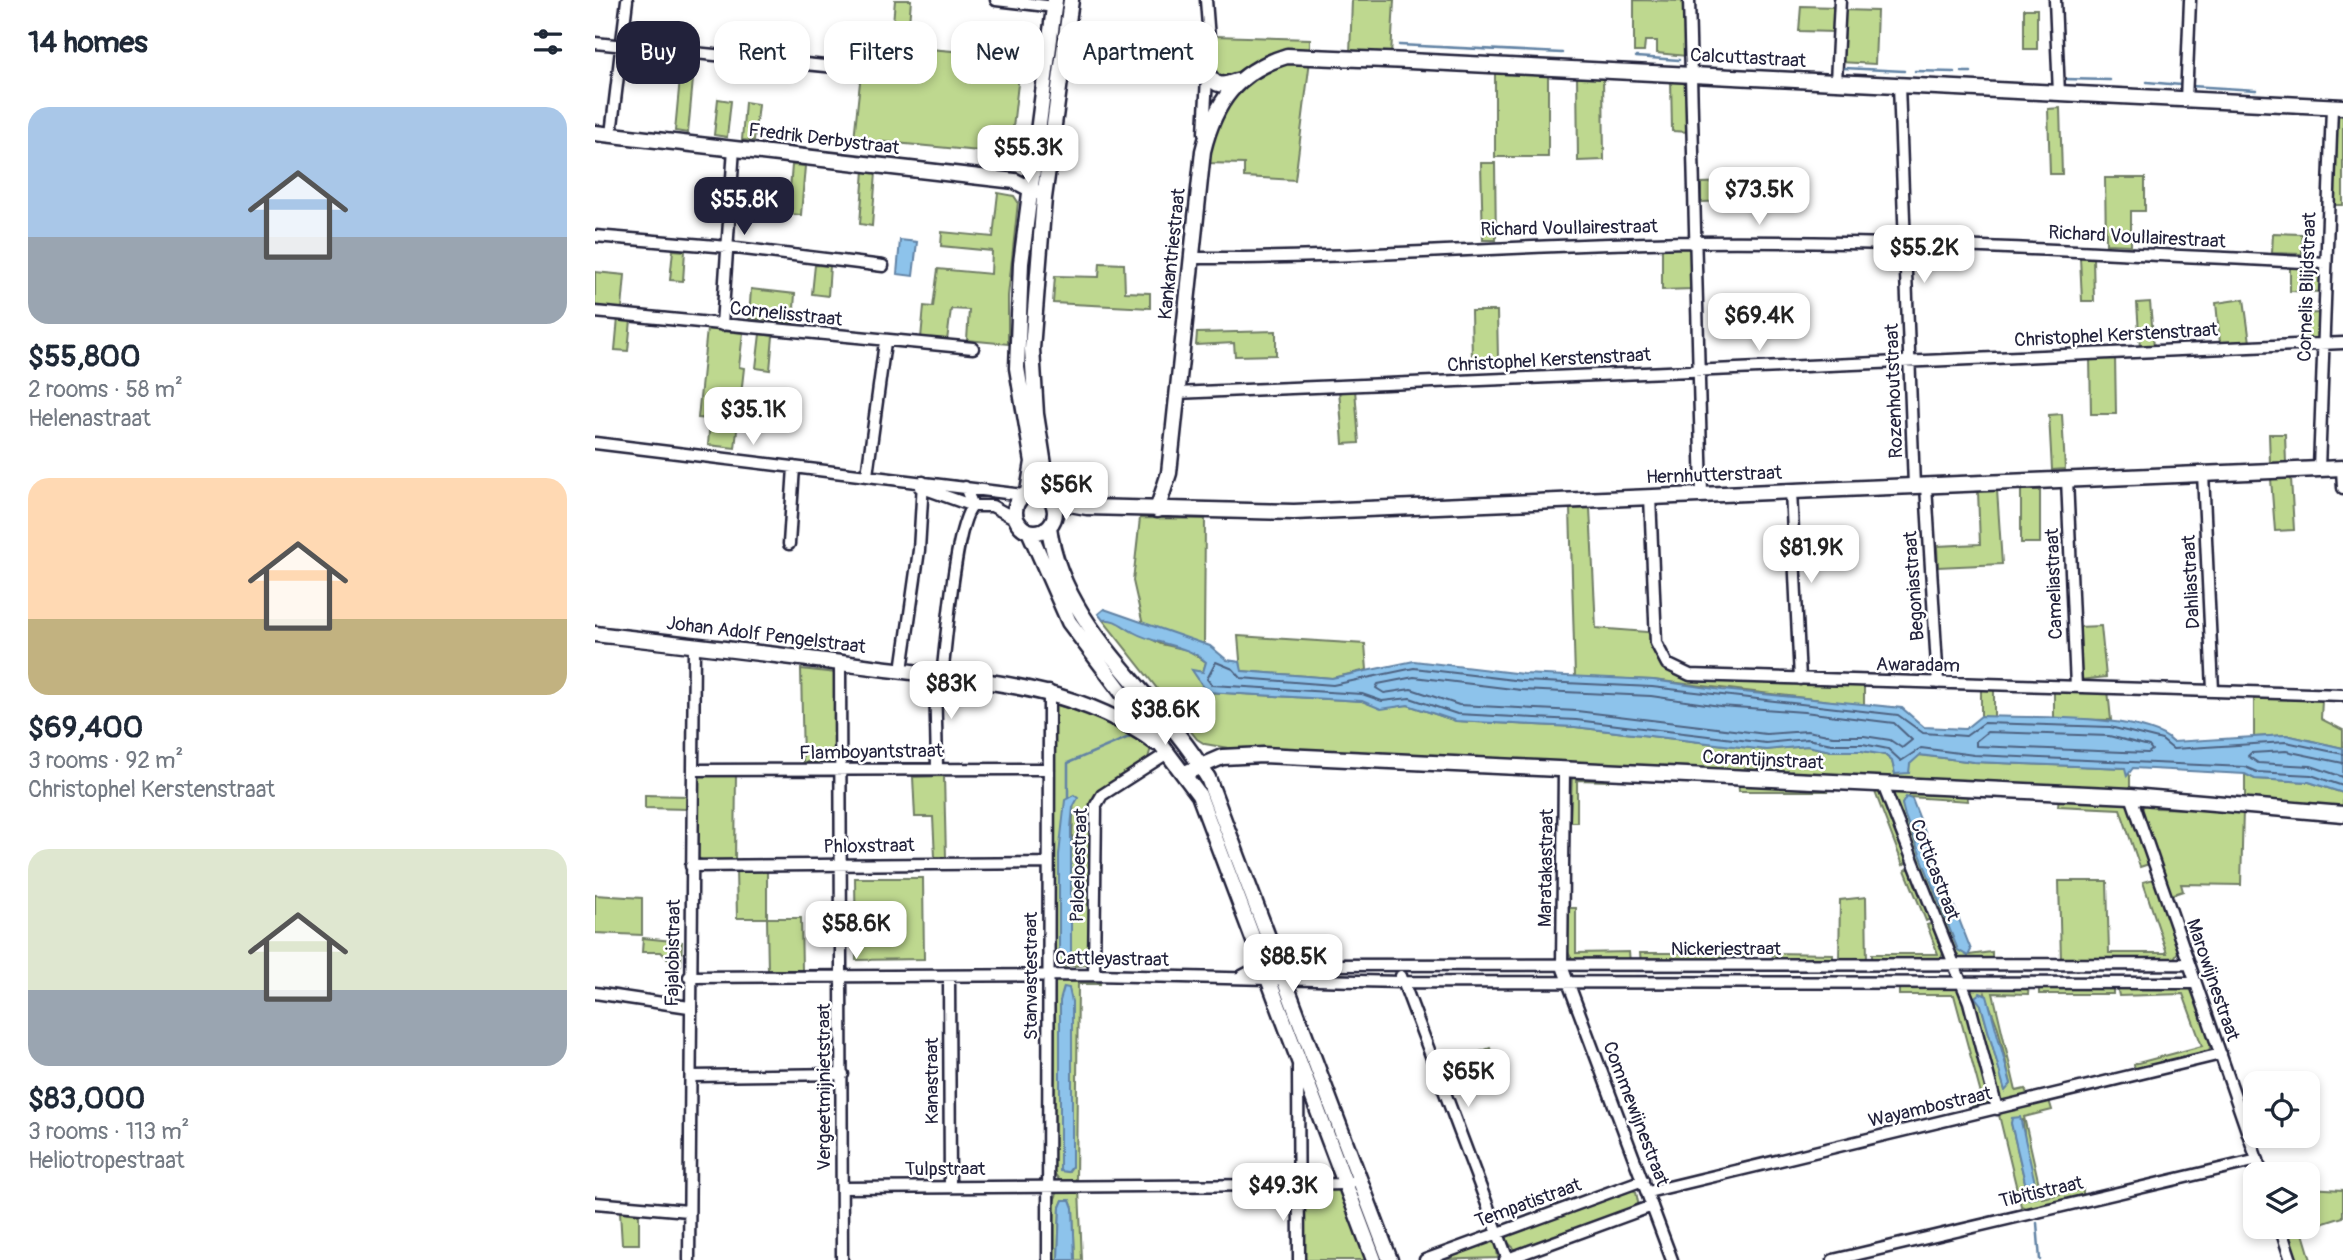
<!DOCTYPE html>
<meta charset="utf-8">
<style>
:root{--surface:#fff;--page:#f6f6f7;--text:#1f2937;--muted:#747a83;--accent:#22223b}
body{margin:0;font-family:Pangolin,sans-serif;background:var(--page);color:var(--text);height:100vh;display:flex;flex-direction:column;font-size:26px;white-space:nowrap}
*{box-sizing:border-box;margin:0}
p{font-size:23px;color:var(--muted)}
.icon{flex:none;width:38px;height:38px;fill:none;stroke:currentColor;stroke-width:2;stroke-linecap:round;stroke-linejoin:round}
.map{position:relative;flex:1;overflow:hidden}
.sheet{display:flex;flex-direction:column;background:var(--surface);width:595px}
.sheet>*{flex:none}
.top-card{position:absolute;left:21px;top:21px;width:665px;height:63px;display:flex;gap:14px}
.controls{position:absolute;left:1648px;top:1071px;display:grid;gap:14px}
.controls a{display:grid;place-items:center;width:77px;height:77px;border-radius:14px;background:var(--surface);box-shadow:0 4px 10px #0003;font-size:35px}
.price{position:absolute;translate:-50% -60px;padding:0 16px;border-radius:14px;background:#fff;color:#222;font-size:23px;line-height:46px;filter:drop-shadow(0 2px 4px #0008)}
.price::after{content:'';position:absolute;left:50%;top:42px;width:21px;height:16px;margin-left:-10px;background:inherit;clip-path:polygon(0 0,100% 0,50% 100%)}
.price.selected{background:var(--accent);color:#fff}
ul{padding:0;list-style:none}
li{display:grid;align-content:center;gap:14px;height:371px;padding:0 28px}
li span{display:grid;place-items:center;height:217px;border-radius:21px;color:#555}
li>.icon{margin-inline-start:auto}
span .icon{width:126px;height:126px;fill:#fffc;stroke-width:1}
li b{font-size:30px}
h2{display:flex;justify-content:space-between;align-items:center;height:84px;padding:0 28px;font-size:30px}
.chip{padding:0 24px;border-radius:21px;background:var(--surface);box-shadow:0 4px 10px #0003;font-size:24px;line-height:63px}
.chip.selected{background:var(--accent);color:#fff}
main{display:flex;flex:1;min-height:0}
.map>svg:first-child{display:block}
.green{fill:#bed88f;stroke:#707d65;stroke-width:2;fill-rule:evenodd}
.water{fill:#8dc3eb;stroke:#6283a5;stroke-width:2}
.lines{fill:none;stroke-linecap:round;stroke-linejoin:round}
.shore{stroke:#4d6281;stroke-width:2}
.stream{stroke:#6283a5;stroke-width:2.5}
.street-casing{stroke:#22223b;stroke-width:15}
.secondary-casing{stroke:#22223b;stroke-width:19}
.street{stroke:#fff;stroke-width:10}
.secondary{stroke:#fff;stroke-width:14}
.labels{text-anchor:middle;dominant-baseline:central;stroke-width:5;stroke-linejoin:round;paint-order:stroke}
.street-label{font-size:19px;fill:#22223b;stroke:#fff}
</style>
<main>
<section class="sheet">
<h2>14 homes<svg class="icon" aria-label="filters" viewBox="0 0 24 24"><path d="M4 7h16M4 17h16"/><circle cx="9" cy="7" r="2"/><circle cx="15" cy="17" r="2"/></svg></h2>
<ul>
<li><span style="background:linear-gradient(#a9c7e8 60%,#9aa5b1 0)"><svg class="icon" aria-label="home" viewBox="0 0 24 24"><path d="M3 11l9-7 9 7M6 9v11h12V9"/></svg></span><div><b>$55,800</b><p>2 rooms · 58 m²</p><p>Helenastraat</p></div></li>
<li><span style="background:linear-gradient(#ffd9b3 65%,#c2b280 0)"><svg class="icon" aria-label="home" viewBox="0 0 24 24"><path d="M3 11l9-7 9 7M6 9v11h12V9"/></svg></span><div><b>$69,400</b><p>3 rooms · 92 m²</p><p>Christophel Kerstenstraat</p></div></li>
<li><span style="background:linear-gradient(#dfe7d0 65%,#9aa5b1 0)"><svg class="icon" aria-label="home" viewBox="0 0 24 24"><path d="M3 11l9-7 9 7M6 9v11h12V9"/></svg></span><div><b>$83,000</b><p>3 rooms · 113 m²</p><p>Heliotropestraat</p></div></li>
</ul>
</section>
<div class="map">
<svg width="1748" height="1260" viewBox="0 0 1748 1260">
<rect width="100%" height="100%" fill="#fff"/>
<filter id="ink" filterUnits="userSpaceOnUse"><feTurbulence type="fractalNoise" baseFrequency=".0143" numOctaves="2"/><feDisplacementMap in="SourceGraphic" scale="14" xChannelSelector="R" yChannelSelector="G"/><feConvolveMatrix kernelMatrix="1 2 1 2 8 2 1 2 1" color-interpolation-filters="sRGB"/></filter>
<g filter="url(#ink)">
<path class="green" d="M 300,0 L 316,0 L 312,47 L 426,57 L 415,154 L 259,139 L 269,44 L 296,46 Z
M 757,0 L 799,0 L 796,56 L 755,54 Z
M 1039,0 L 1091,1 L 1091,56 L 1062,53 L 1062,41 L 1050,41 L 1049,52 L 1039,52 Z
M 1206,6 L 1241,7 L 1239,32 L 1204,31 Z
M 1429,9 L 1442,9 L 1442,49 L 1429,49 Z
M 1248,10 L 1282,11 L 1280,64 L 1245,62 Z
M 619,36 L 715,39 L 715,51 L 670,58 L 626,80 L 618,76 Z
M 87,57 L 100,58 L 93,133 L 80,131 Z
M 715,60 L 700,180 L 649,177 L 649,164 L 612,163 C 615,122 637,82 678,65 C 688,61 704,61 715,60 Z
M 900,69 L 953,71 L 953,157 L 900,157 Z
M 982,74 L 1008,75 L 1009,160 L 983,161 Z
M 1076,78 L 1091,79 L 1095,132 L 1077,131 Z
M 123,99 L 136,101 L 132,137 L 119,135 Z
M 150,102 L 163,104 L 159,141 L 147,140 Z
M 1465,108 L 1467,174 L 1455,174 L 1453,109 Z
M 1748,113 L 1748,205 L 1740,205 L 1740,118 Z
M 886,163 L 900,163 L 901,240 L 888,240 Z
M 197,165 L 210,166 L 206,215 L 193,214 Z
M 269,170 L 281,172 L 277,226 L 265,224 Z
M 1510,178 L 1550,178 L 1550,211 L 1536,211 L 1536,245 L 1511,244 Z
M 1135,182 L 1136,201 L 1106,202 L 1106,183 Z
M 403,193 L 419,196 L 423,202 L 413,296 L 413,344 L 372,340 L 374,310 L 356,309 L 352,341 L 326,338 L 329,306 L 338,307 L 343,269 L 396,274 L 397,251 L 346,246 L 347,232 L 398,237 Z
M 1678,233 L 1707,234 L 1707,254 L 1677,253 Z
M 1067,245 L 1096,247 L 1098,289 L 1067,290 Z
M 78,250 L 90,251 L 88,281 L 75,280 Z
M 1485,257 L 1498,257 L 1499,301 L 1487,301 Z
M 505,263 L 529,264 L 530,292 L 555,293 L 555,308 L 458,303 L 460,276 L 504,277 Z
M 220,265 L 235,266 L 233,296 L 217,294 Z
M 1695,265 L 1726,267 L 1726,292 L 1695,291 Z
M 0,272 L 30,275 L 27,309 L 0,306 Z
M 156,289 L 200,294 L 198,323 L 154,318 Z
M 1649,299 L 1655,342 L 1625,343 L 1621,303 Z
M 1555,302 L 1559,347 L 1545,348 L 1542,303 Z
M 876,311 L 902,311 L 903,359 L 877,359 Z
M 1725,313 L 1723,339 L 1707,341 L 1706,314 Z
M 23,318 L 36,320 L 33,351 L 20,350 Z
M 112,329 L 148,333 L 144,367 L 149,368 L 140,448 L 113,445 L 115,419 L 103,418 Z
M 681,331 L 681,355 L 640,356 L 639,343 L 601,345 L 602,333 Z
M 165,334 L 178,336 L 175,370 L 161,368 Z
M 1520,356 L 1521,414 L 1496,414 L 1495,357 Z
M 744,389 L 760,389 L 764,443 L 748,444 Z
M 1467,414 L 1470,469 L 1457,470 L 1454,415 Z
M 1674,434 L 1690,434 L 1691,463 L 1675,464 Z
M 1696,478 L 1699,530 L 1680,531 L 1676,479 Z
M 1402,490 L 1407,564 L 1343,567 L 1342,546 L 1385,544 L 1383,491 Z
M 1426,490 L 1445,490 L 1445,543 L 1426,543 Z
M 995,508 L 1001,628 L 1052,632 L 1058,636 L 1075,669 L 1269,685 L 1269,705 L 1058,680 L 980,677 L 975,509 Z
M 545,518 L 610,519 L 609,644 L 548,625 L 538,581 Z
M 516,618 L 566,644 L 593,650 L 611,662 L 608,672 L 598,671 L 612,692 L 767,701 L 786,708 L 813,705 L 861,721 L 980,727 L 1171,750 L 1212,746 L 1236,751 L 1267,751 L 1290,755 L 1297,761 L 1300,774 L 1324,755 L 1379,762 L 1531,768 L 1535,776 L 1535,792 L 639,749 L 610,744 L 602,739 L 508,620 Z
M 1506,626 L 1511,677 L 1485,680 L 1482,627 Z
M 643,636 L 770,644 L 772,670 L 737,678 L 646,671 Z
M 206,669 L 241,673 L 242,762 L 221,766 L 220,762 L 208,762 Z
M 1386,688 L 1399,689 L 1399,717 L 1386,716 Z
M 1513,690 L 1516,720 L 1459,719 L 1459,691 Z
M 1659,698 L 1727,700 L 1726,719 L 1748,730 L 1748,748 L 1691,735 L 1659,737 Z
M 459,704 L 516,721 L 556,748 L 553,758 L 500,796 L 494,957 L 491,965 L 467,967 L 458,957 ZM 479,795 L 475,882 L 476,956 L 464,953 L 464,855 Z
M 108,773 L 141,773 L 140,862 L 109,861 L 101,857 L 102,779 Z
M 1650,774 L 1660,779 L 1714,782 L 1748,793 L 1748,811 L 1650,801 Z
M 977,775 L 1013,776 L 1013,781 L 982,780 L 982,822 L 975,822 Z
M 349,776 L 351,857 L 340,857 L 338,817 L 320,817 L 318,777 Z
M 1143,781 L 1231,785 L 1233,791 L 1144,791 Z
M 1284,790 L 1289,795 L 1314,860 L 1308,865 L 1280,792 Z
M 1303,790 L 1372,793 L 1373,801 L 1314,797 L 1307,804 L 1363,950 L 1374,955 L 1397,952 L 1397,960 L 1367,961 L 1357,957 L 1297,795 Z
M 50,795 L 94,796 L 93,809 L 50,808 Z
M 1464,796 L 1532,802 L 1554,864 L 1545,867 L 1525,809 L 1463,806 Z
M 1550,803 L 1559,804 L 1561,808 L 1648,810 L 1646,885 L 1586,884 L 1588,891 L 1576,895 L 1546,811 Z
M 1318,867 L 1338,918 L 1331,921 L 1310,870 Z
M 141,868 L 172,868 L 172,918 L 142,918 Z
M 260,878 L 328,878 L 329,959 L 261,960 Z
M 1559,879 L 1584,950 L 1578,960 L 1466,961 L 1464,881 L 1512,881 L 1514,953 L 1572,953 L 1548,882 Z
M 0,895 L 47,898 L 47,935 L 0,933 Z
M 1271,897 L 1272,963 L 1244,963 L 1245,900 Z
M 973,908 L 981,908 L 981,953 L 1034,952 L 1035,962 L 977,960 L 973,952 Z
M 172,918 L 206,918 L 207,970 L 173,971 Z
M 1339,923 L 1350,949 L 1345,960 L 1277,963 L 1277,954 L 1343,954 L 1332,925 Z
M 48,938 L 87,942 L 86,965 L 79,965 L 66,952 L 47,952 Z
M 1045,953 L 1152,953 L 1153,962 L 1046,962 Z
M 1178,953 L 1238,954 L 1238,962 L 1177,962 Z
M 505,976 L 505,984 L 483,984 L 481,1181 L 465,1181 L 457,1170 L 458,984 L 460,980 ZM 465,1001 L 477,1002 L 477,1166 L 473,1172 L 465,1170 Z
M 1304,984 L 1359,984 L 1367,989 L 1397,1100 L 1395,1103 L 1377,1106 L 1376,1102 L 1387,1098 L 1359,995 L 1304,995 Z
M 1373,984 L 1434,984 L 1433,994 L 1398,993 L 1421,1091 L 1430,1089 L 1434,1098 L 1409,1103 L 1403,1100 ZM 1390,993 L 1403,1028 L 1416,1084 L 1410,1090 L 1386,1005 Z
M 1444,984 L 1518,984 L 1518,994 L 1444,994 Z
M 1522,986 L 1595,988 L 1616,1040 L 1614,1053 L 1540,1071 L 1539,1064 L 1607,1046 L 1588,994 L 1524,996 Z
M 895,1048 L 904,1072 L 856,1090 L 847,1066 Z
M 1454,1100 L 1457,1110 L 1429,1117 L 1447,1198 L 1488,1189 L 1488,1197 L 1433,1209 L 1426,1206 L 1404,1115 L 1409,1111 ZM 1428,1120 L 1434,1199 L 1416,1123 Z
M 742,1188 L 746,1190 L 772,1260 L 708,1260 L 711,1193 L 715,1190 Z
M 1713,1188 L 1748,1190 L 1748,1217 L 1707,1230 L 1716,1260 L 1702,1260 L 1691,1227 L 1713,1227 Z
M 464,1189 L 484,1189 L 487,1260 L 480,1260 L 478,1208 L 474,1200 L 468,1200 L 465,1207 L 463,1260 L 457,1260 L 458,1203 Z
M 1036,1189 L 1041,1192 L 1044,1207 L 922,1251 L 910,1240 L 915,1233 Z
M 25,1212 L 44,1214 L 44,1244 L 27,1244 Z
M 893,1240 L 901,1243 L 903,1258 L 840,1260 Z"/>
<path class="water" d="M 305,240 L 322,242 L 318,276 L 302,274 Z
M 509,609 L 615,646 L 632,660 L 645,662 L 647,671 L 737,678 L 819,661 L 928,674 L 1058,680 L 1127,690 L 1307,708 L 1329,727 L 1370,729 L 1386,716 C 1429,718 1550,713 1578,742 L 1691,735 L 1748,748 L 1748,793 L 1714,782 L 1660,779 L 1650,774 L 1538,768 L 1532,776 L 1530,768 L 1379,762 L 1325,755 L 1315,764 L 1314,773 L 1300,774 L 1297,761 L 1290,755 L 1267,751 L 1236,751 L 1212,746 L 1171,750 L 980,727 L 861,721 L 813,705 L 786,709 L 767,701 L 612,692 L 597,670 L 608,672 L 611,662 C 592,644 561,645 538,632 C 528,627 520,618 508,620 L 503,614 Z
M 479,795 L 483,798 L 478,807 L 476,828 L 476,957 L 467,957 L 464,953 L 464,855 L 470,800 Z
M 1311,797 L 1317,799 L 1376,950 L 1373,956 L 1363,950 L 1310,816 L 1307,804 Z
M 469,987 L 474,988 L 477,1002 L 477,1167 L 473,1172 L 465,1171 L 465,1001 Z
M 1385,993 L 1392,996 L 1416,1084 L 1410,1091 L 1386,1005 L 1380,997 Z
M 1425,1117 L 1443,1196 L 1434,1199 L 1416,1123 L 1417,1118 Z
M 468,1200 L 475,1200 L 478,1208 L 480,1260 L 463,1260 L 465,1207 Z"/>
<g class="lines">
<path class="shore" d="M 819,677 L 926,690 L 1056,696 L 1125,706 L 1209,712 L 1299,723 L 1317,740 L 1307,748 L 1295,740 L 1269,736 L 1238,736 L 1212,731 L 1171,734 L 982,711 L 864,705 L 816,689 L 789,693 L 781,688 L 783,684 Z
M 1392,732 L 1514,736 L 1554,746 L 1557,750 L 1553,753 L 1381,746 L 1381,741 Z
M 1748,754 L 1691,742 L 1578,749 L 1567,740 L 1515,727 L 1389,723 L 1371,736 L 1328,733 L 1303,715 L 1057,687 L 927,681 L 819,668 L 738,685 L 646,678 L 638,669 L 621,662 L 612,679 L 617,685 L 767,694 L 787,701 L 815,698 L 862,714 L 981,720 L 1171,743 L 1212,739 L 1237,744 L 1268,744 L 1293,749 L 1306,761 L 1326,748 L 1379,755 L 1650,767 L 1662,772 L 1716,775 L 1748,786
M 1748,763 L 1691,751 L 1656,753 L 1653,756 L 1663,763 L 1716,766 L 1748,777"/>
<path class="stream" d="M 804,45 L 967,53
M 1041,57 L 1084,60
M 1249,68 L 1309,71
M 1320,71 L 1359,72
M 1367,72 L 1376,72
M 1469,79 L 1515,80
M 1552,82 L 1586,85
M 1596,86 L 1661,90
M 579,706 L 608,686
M 473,798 L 473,763 L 534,737
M 1442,1223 L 1445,1260"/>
<g class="street-casing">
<path id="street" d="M 401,0 L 460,7
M 1094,0 L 1107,494
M 1460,0 L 1464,94
M 0,43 L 260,69
M 1241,82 L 1245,0
M 1304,85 L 1319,486
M 1591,101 L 1595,0
M 609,133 L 614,39 L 611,0
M 16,134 L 32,0
M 0,236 L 133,247 L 288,266
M 596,258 C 763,259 930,244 1098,242 C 1309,240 1520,253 1731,263
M 0,312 L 378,348
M 127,325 L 139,148
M 581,393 L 1748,343
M 0,443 L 428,495
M 1747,468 L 1748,488
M 1724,469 L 1737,107
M 1608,473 L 1618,690
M 272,475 L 290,342
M 1472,479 L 1481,687
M 1331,486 L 1343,683
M 325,487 L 378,506 L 397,506 L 421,519
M 1196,491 L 1205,679
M 1055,496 L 1061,643 L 1072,664 L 1095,675 L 1748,695
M 194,544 L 199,467
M 245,662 L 247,1260
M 307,670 L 324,550 L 328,482
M 340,675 L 342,768
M 347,676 C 351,646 360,521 378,506 L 370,487
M 98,770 L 454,769
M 969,770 L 967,966 L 1077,1260
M 1288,785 L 1374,1002 L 1402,1109
M 1536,796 L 1667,1174
M 96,866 L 453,863
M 499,975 L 501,805 L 507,795 L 574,752
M 647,976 L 668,965 L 1594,964
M 806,976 L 913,1260
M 94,977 L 499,975 L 806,982 L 1600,983
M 354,977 L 355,1186
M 0,993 L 94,1007
M 703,1067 L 704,1260
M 96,1076 L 248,1074
M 247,1188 L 703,1185 L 750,1184 L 765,1179
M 1053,1192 L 1626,1054
M 0,1203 L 93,1211
M 1685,1227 L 1696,1260
M 94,1260 L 99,646
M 453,1260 L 454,691
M 830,1260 L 1048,1180
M 910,1260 L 1057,1206
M 1238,1260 L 1663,1160"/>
</g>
<g class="secondary-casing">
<path id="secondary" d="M 613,74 C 621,87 627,86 641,81
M 0,133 L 420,181 L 441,192
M420 512a20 20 0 1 1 40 0a20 20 0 1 1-40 0Z
M 433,492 L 438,462 L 422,368 L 426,263 L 460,0
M 454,497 L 441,414 L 437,349 L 449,198 L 476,0
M 457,501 L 492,507 L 699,512 L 1748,468
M 562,510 L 574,473 L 608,151 C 620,102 642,71 692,56 L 814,61 L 1748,107
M 454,527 C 467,630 564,694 613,778 L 795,1260
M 434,531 L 474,622 L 604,795 L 779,1260
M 0,634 C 97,645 195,656 292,669 C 386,681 482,685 561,743
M 590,773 L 627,757 L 668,755 L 1536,796 L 1748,814"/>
</g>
<use href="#street" class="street"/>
<use href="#secondary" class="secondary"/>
</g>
</g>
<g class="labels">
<g class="street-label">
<text transform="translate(1153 58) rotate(3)">Calcuttastraat</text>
<text transform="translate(229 139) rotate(7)">Fredrik Derbystraat</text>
<text transform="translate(974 228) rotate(-1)">Richard Voullairestraat</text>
<text transform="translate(1542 237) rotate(3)">Richard Voullairestraat</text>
<text transform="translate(577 254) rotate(-84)">Kankantriestraat</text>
<text transform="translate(1712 287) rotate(-88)">Cornelis Blijdstraat</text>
<text transform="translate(191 314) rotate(6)">Cornelisstraat</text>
<text transform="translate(1521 335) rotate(-3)">Christophel Kerstenstraat</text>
<text transform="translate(954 360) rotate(-3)">Christophel Kerstenstraat</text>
<text transform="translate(1299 391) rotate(-92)">Rozenhoutstraat</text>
<text transform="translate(1119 475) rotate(-2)">Hernhutterstraat</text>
<text transform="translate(1596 582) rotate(-93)">Dahliastraat</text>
<text transform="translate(1459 584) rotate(-92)">Cameliastraat</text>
<text transform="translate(1319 586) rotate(-94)">Begoniastraat</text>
<text transform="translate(171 635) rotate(7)">Johan Adolf Pengelstraat</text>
<text transform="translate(1323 665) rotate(1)">Awaradam</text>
<text transform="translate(276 752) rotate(-1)">Flamboyantstraat</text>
<text transform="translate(1168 760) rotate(3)">Corantijnstraat</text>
<text transform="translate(274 846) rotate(-1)">Phloxstraat</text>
<text transform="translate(484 865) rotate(-88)">Paloeloestraat</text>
<text transform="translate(951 868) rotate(-89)">Maratakastraat</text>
<text transform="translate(1340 870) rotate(69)">Cotticastraat</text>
<text x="1131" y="949">Nickeriestraat</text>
<text transform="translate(78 953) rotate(-89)">Fajalobistraat</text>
<text transform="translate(517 959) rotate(1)">Cattleyastraat</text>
<text transform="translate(436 976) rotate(-90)">Stanvastestraat</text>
<text transform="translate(1618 980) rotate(71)">Marowijnestraat</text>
<text transform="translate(337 1081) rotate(-90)">Kanastraat</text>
<text transform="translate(229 1087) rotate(-90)">Vergeetmijnietstraat</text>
<text transform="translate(1335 1107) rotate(-13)">Wayambostraat</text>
<text transform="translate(1041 1114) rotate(69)">Commewijnestraat</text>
<text x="350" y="1169">Tulpstraat</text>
<text transform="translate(1446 1192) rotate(-13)">Tibitistraat</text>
<text transform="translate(933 1203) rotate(-20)">Tempatistraat</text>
</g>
</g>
</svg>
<div class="controls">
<a><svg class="icon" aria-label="locate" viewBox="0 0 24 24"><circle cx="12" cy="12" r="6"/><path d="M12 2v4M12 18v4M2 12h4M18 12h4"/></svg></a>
<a><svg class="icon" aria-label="layers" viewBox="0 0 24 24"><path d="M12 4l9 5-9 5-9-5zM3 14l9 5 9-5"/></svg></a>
</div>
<b class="price" style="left:433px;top:185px">$55.3K</b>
<b class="price" style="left:1164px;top:227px">$73.5K</b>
<b class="price selected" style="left:149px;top:237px">$55.8K</b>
<b class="price" style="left:1329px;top:285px">$55.2K</b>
<b class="price" style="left:1164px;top:353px">$69.4K</b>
<b class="price" style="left:158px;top:447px">$35.1K</b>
<b class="price" style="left:471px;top:522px">$56K</b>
<b class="price" style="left:1216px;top:585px">$81.9K</b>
<b class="price" style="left:356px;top:721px">$83K</b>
<b class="price" style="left:570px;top:747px">$38.6K</b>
<b class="price" style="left:261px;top:961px">$58.6K</b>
<b class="price" style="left:698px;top:994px">$88.5K</b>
<b class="price" style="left:873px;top:1109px">$65K</b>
<b class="price" style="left:688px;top:1223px">$49.3K</b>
<div class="top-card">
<a class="chip selected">Buy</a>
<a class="chip">Rent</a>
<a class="chip">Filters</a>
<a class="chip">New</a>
<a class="chip">Apartment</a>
</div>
</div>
</main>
